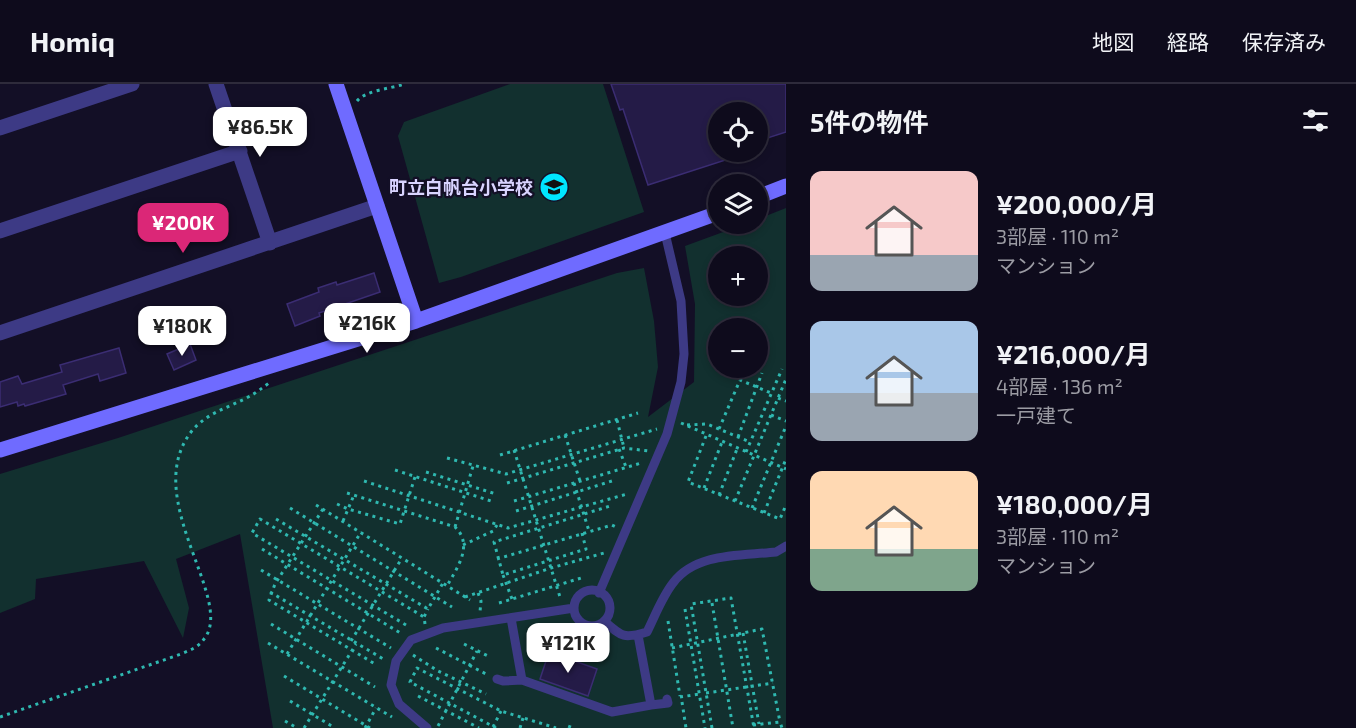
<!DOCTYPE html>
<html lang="ja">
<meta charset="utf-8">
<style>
:root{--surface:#0e0b1c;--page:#171425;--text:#f1f3f6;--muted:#9b9ba3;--line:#2e2b3b;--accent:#db2777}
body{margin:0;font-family:"Exo 2","Noto Sans JP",sans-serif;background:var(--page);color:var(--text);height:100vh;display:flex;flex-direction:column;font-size:22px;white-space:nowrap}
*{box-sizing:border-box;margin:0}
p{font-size:20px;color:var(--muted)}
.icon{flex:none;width:33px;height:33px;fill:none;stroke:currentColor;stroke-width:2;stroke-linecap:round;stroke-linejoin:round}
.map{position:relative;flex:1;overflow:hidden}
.panel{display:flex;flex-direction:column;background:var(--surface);width:570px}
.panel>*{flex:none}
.buttons{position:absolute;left:708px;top:18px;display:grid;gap:12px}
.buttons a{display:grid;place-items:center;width:60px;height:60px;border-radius:50%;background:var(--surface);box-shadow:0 3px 9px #0003,0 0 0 2px var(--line);font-size:30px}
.price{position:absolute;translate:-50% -51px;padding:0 14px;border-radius:12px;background:#fff;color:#222;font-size:20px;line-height:39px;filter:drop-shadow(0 2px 3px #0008)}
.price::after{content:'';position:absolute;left:50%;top:36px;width:18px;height:14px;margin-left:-9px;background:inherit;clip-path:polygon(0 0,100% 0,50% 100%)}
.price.current{background:var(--accent);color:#fff}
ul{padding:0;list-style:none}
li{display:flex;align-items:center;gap:18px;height:150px;padding:0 24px}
li span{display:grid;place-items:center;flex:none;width:168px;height:120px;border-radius:12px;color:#555}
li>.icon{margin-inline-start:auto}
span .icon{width:72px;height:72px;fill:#fffc;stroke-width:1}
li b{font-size:26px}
h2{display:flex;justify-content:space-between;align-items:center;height:72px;padding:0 24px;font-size:26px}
header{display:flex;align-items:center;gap:36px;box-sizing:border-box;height:84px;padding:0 30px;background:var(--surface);border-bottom:2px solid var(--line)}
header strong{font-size:28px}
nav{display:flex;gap:33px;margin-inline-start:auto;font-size:21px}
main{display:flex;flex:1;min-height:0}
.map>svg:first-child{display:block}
.green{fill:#12302f;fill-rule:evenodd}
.building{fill:#241b47;stroke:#3b2d73;stroke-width:1.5}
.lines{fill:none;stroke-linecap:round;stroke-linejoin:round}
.path{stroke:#2fb8b0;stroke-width:3;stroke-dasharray:3 4.5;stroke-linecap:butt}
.lane{stroke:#3d3a85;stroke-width:9}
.street{stroke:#3d3a85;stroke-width:15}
.secondary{stroke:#6f6bff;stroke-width:15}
.labels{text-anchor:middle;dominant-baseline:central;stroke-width:4.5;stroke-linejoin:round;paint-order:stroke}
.poi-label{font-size:18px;font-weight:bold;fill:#d9d4ff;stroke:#130f26;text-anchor:end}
</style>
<header>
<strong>Homiq</strong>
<nav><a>地図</a><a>経路</a><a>保存済み</a></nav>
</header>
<main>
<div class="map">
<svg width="786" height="644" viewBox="0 0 786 644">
<rect width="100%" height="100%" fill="#130f26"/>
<path class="green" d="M 510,0 L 603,0 L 644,128 L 461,193 L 439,199 L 398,52 L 404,38 Z
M 786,124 L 786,644 L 273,644 L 240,450 L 176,475 L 189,524 L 183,554 L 144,477 L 36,495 L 35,515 L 0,529 L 0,390 L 118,354 L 617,189 L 644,184 L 654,237 L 658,283 L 648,333 L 694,298 L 695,220 L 685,162 L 745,140 L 758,140 L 758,135 ZM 718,172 L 758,172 L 758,212 L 718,212 ZM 718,244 L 758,244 L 758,284 L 718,284 Z"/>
<path class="building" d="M 611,0 L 786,0 L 786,48 L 758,57 L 758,28 L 718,28 L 718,68 L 744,68 L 744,70 L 648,101 L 623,25 L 620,26 Z
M 374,189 L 380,208 L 319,229 L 320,232 L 295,242 L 287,220 L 319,208 L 318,204 L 336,198 L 337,201 Z
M 190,260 L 196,276 L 174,286 L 167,270 Z
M 119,264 L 126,289 L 100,297 L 98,290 L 63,301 L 66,310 L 25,322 L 24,320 L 18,322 L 17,318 L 0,323 L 0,298 L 18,292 L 22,300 L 62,288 L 60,281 Z
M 549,568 L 597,585 L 588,612 L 540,595 Z"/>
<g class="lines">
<path class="path" d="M 357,17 C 366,6 390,5 404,0
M 778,314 L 786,317
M 771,331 L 786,337
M 617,336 L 624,364
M 681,339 L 786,385
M 687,341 L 707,340 L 750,358
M 719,345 L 740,296 L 771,309
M 565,351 L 580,397
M 706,352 L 688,398 L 780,435 L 786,421
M 738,353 L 762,289
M 619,365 L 626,383
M 514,366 L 560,513
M 746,368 L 782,285
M 500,371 L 638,329
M 447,374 L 506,390 L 657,345
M 395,386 L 494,418
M 426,388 L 496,410
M 364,397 L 508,444 L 627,410
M 507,399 L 624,364 L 649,367
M 574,399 L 589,447
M 704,404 L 722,358
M 347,409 L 455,443 C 474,461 457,484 447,502
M 719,411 L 737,365
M 514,417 L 641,379
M 735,417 L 786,295
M 337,420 L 348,425 L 400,440 L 415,393
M 316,421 L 470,516
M 290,424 L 452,523
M 752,424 L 786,342
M 323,425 L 275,500 L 269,516 L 375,580
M 516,427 L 615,396
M 764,429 L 786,375
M 276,435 L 428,525 L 443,499
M 343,437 L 354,411
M 455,443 L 473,382
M 582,449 L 586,465 L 503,491 L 494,458 L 610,422
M 463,461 L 493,447 L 497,441
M 262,465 L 402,550
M 497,475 L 612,441 L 616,443
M 261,486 L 391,564
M 503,491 L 512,515
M 270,508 L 385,576
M 478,509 L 481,517 L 480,528
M 465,513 L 551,484 L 604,469
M 499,519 L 581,494
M 712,519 L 733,644
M 685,525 L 705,644
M 668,537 L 680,612
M 271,540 L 375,603
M 425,540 L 424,533 L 428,525
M 406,541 L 252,449 L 260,435 L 424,533
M 743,549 L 759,640
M 351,557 L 402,474
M 268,559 L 392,633
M 464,560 L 490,573
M 436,564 L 488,591
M 672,564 L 762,545 L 780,638
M 287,570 L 361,448
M 413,571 L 438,587 L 486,610
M 284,592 L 370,644
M 706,609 L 773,599
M 418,612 L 479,644
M 680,613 L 700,610
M 290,617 L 335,644
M 682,618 L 686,644
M 0,633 L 181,570 C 190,566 199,563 204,555 C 236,516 140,415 191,348 C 207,328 229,324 250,312 C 256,309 262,304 269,299
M 285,637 L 297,644
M 753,641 L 780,638 L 782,644
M 438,642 L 477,567
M 493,643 L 501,627
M 304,644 L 356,560
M 365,644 L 376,624
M 496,644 L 410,598 L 417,584 L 501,627 L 556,644
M 520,644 L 523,634
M 569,644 L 571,639
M 712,644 L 691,520 L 731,514 L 754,644"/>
<path class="lane" d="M574 524a18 18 0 1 1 36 0a18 18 0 1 1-36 0Z
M 599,509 L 667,350 L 681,298 L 684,270 L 681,217 L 665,149
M 511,534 L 522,596 L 612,628 L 651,621 L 638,551
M 604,537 C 622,553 624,555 647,548 C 655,532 662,513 673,499 C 696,468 742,472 776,468 L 786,462
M 497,595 L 503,597 L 522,596
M 651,621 L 668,619 L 667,615
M 427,644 L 399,620 L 391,601 L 396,577 L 411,556 L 443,544 L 574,524"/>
<path class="street" d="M 216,0 L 270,159
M 0,44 L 132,0
M 0,147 L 240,67
M 0,249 L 377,122"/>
<path class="secondary" d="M 336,0 L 416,237
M 758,113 L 786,102
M 0,366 L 416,237 L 718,129"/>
</g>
<defs>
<g id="school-disc" transform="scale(1.5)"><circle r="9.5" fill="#00e5ff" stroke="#130f26"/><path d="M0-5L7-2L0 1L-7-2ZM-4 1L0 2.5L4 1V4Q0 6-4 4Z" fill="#111"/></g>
</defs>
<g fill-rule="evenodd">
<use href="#school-disc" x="554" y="103"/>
</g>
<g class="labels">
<g class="poi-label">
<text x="533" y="103">町立白帆台小学校</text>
</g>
</g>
</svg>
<div class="buttons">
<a><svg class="icon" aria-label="locate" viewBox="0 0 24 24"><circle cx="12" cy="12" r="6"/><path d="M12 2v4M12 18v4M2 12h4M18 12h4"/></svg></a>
<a><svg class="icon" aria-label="layers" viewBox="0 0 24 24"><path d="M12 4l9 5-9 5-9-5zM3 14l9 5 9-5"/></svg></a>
<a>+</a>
<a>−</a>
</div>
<b class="price" style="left:260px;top:74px">¥86.5K</b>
<b class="price current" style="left:183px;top:170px">¥200K</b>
<b class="price" style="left:367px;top:270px">¥216K</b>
<b class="price" style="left:182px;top:273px">¥180K</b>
<b class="price" style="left:568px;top:590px">¥121K</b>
</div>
<section class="panel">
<h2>5件の物件<svg class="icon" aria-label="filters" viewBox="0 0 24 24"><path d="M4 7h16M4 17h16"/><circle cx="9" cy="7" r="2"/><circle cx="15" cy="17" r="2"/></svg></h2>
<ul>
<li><span style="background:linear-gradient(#f6c9c9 70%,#9aa5b1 0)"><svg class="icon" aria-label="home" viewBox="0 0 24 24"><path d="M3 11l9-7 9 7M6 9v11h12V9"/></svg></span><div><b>¥200,000/月</b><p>3部屋 · 110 m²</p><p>マンション</p></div></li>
<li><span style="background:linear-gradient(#a9c7e8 60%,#9aa5b1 0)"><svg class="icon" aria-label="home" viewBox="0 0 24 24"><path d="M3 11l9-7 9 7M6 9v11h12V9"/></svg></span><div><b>¥216,000/月</b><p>4部屋 · 136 m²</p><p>一戸建て</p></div></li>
<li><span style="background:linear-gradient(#ffd9b3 65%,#7fa58c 0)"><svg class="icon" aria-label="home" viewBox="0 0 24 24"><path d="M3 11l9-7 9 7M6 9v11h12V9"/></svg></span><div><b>¥180,000/月</b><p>3部屋 · 110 m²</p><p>マンション</p></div></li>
</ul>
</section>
</main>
